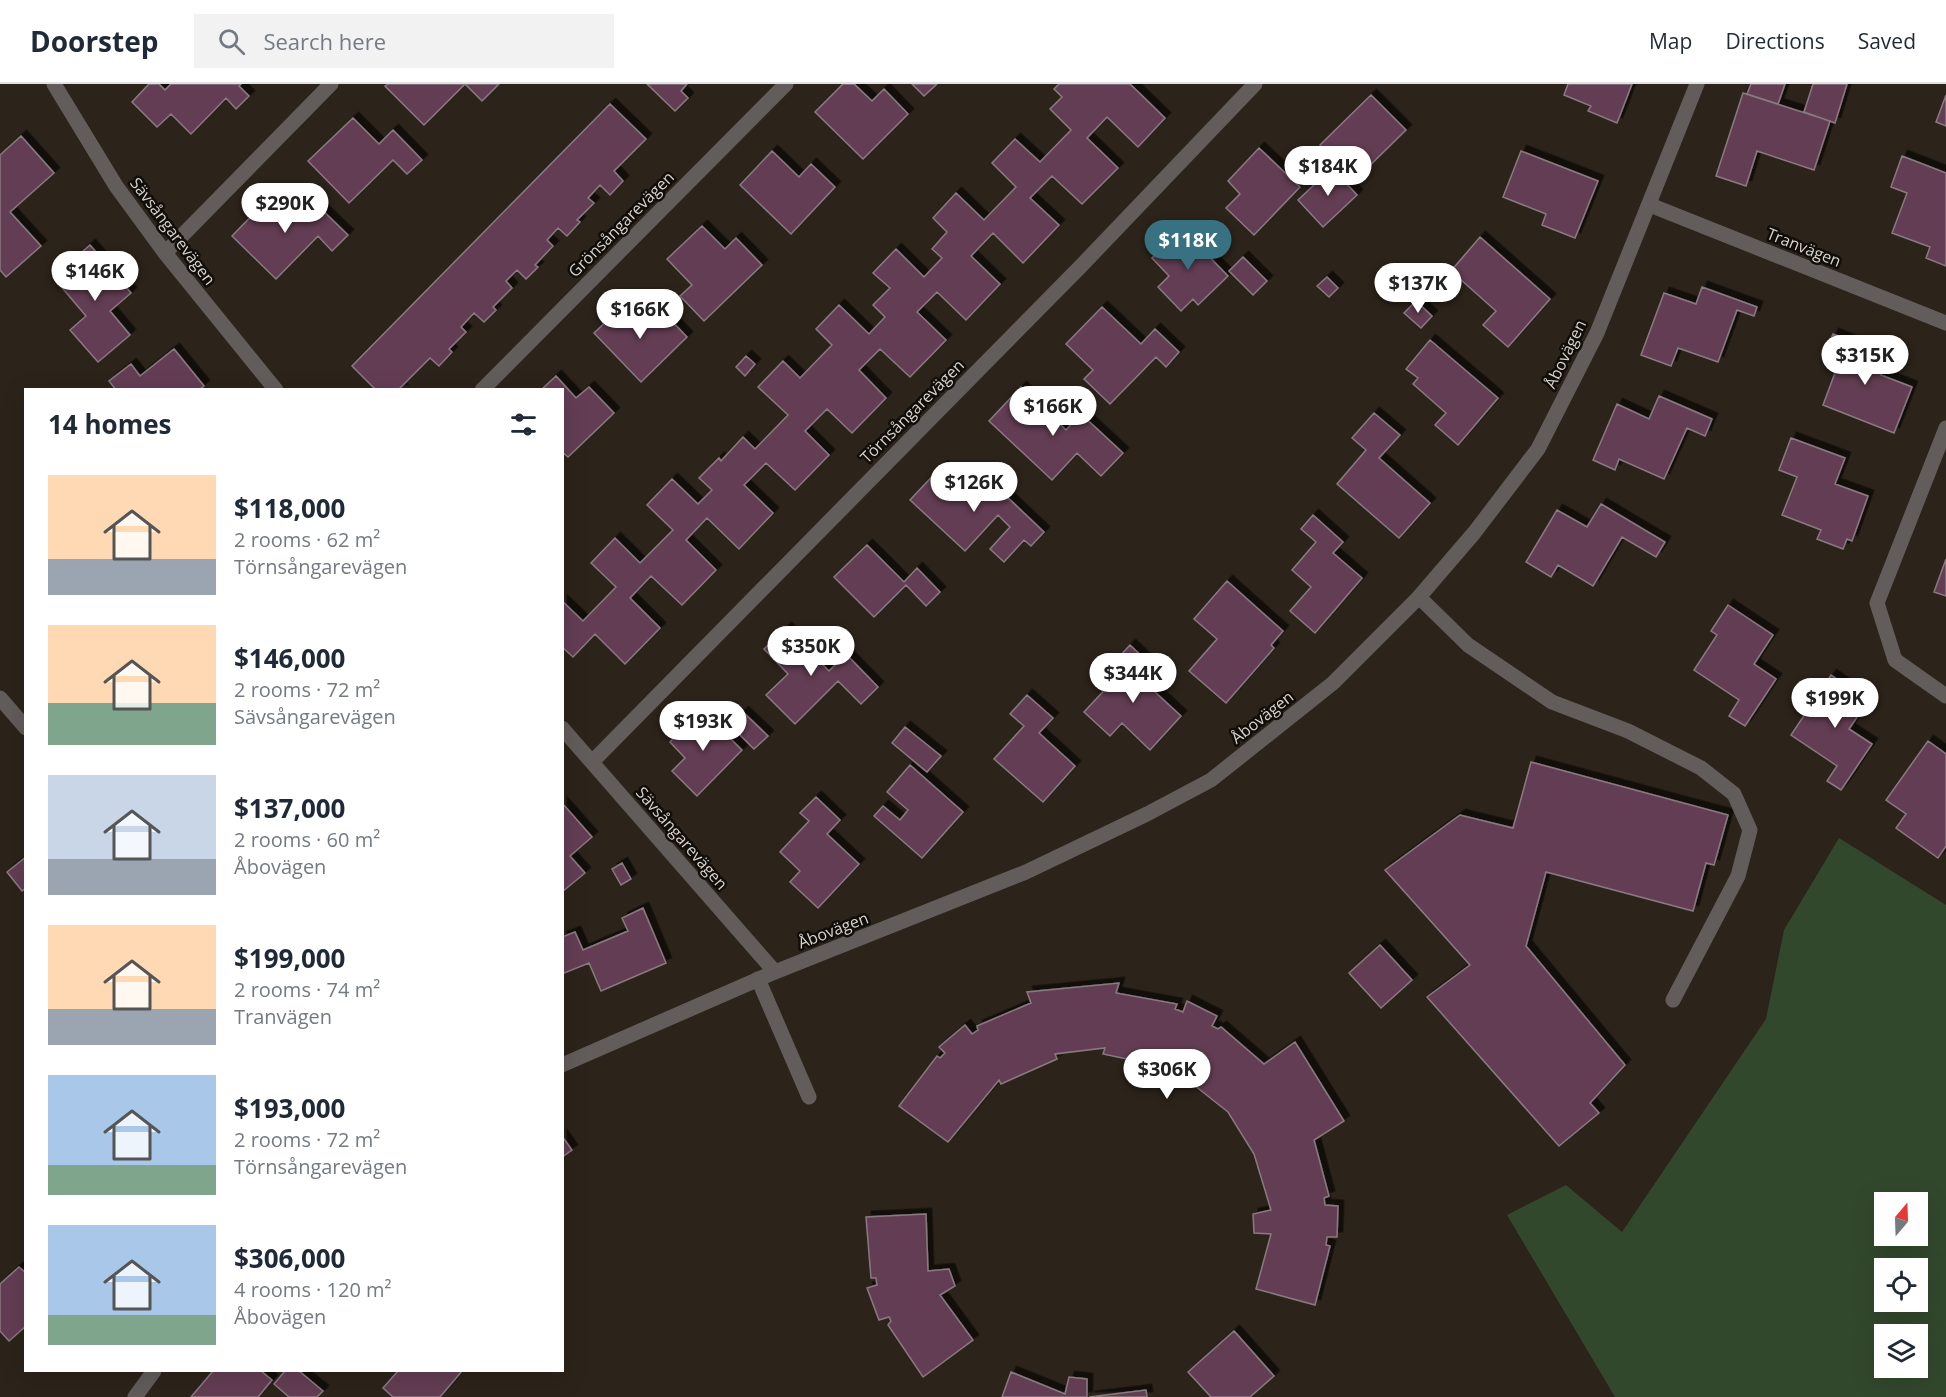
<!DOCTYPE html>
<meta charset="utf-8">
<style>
:root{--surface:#fff;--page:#f2f2f3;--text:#1f2937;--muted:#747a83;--line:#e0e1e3;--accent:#377182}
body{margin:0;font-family:"Open Sans",sans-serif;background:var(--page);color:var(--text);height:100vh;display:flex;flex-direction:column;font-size:22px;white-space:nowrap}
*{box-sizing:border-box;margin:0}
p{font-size:20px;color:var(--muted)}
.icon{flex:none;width:33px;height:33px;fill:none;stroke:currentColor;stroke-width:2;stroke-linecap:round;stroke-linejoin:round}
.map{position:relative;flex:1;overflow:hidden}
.details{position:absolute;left:24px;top:304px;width:540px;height:984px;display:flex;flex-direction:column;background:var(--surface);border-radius:0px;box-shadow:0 6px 24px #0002}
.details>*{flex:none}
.needle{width:39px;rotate:19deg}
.controls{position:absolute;left:1874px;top:1108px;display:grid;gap:12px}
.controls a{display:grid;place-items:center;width:54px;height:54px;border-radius:0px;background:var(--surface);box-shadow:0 6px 24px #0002;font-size:30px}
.price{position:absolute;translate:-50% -51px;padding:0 14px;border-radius:21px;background:#fff;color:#222;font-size:20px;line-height:39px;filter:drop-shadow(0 2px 3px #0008)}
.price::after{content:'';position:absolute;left:50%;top:36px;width:18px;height:14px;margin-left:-9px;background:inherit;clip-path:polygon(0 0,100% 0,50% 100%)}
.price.on{background:var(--accent);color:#fff}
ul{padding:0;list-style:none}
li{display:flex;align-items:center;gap:18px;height:150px;padding:0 24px}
li span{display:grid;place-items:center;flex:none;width:168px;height:120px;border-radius:0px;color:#555}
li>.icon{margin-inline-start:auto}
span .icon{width:72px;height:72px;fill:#fffc;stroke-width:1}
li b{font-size:26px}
h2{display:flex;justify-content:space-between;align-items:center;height:72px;padding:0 24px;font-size:26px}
header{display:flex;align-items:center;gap:36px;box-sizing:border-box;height:84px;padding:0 30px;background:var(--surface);border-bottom:2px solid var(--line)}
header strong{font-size:28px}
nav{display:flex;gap:33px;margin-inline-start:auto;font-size:21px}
.search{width:420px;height:54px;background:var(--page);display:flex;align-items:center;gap:15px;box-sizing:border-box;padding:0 21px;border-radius:0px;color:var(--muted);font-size:22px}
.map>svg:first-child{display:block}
.green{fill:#32482d;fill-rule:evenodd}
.building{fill:#643e52;stroke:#897a81;stroke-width:1.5;filter:url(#shadow)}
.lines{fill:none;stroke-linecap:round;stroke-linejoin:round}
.service{stroke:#625c5a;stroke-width:15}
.minor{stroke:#625c5a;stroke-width:15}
.labels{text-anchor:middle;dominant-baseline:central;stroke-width:5;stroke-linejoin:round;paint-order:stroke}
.street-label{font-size:16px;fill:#d9d3cd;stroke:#110d09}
</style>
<header>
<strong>Doorstep</strong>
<div class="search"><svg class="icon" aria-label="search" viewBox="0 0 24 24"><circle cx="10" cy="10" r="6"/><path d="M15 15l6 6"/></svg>Search here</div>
<nav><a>Map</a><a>Directions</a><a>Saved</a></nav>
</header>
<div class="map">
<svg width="1946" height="1313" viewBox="0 0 1946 1313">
<defs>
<filter id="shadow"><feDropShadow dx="5.5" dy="-5.5" stdDeviation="0" flood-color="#0009"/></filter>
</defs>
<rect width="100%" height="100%" fill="#2c231a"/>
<path class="green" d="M 1839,754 L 1946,821 L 1946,1313 L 1615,1313 L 1507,1131 L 1566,1101 L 1622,1148 L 1766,935 L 1784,846 ZM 1884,1119 L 1917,1119 L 1917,1152 L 1884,1152 ZM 1884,1185 L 1917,1185 L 1917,1218 L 1884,1218 ZM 1884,1251 L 1917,1251 L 1917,1284 L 1884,1284 Z"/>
<path class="building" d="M 149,0 L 159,0 L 165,6 L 171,0 L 241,0 L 239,2 L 249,12 L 236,25 L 226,14 L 191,50 L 171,30 L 157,43 L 132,18 Z
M 388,0 L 499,0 L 482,17 L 465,0 L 424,41 L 385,2 Z
M 647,0 L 687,0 L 681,7 L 688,14 L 675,27 Z
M 843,0 L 854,0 L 872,17 L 884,5 L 908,30 L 863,75 L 815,28 Z
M 912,0 L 937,0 L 924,12 Z
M 1059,0 L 1130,0 L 1165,34 L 1138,63 L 1107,33 L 1087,54 L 1118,84 L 1082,120 L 1052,92 L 1030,114 L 1059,141 L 1023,179 L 993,149 L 971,172 L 1000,200 L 966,236 L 937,208 L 917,228 L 946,256 L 910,293 L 880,265 L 859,286 L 886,314 L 852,349 L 827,325 L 805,347 L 829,371 L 795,406 L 766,379 L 744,401 L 773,429 L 739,465 L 707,434 L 686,456 L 716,486 L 682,521 L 651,492 L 630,514 L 660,544 L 625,580 L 595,550 L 573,573 L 562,563 L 562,517 L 583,537 L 616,503 L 591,479 L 615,454 L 640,479 L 673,446 L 647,421 L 672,395 L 698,420 L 712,406 L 699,394 L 719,374 L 721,377 L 743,353 L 755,365 L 788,331 L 758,303 L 783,277 L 800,294 L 832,261 L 816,245 L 839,221 L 869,250 L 885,233 L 873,221 L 890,204 L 873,189 L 896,165 L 924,193 L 942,174 L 932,165 L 947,148 L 933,134 L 956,109 L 984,136 L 1016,103 L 992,79 L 1015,55 L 1040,78 L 1071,46 L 1050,25 L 1062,13 L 1054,5 Z
M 1568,0 L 1632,0 L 1617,39 L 1588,27 L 1591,22 L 1564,11 Z
M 1751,0 L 1785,0 L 1778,20 L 1747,10 Z
M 1813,0 L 1847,0 L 1835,39 L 1804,28 Z
M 1743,9 L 1830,37 L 1814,86 L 1757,67 L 1746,102 L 1716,92 Z
M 1371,11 L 1406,46 L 1354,97 L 1320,61 Z
M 1946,11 L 1946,42 L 1936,38 Z
M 610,20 L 646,55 L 614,87 L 623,97 L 610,111 L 600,101 L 588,114 L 594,119 L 577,136 L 580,138 L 567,152 L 558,144 L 547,156 L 553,162 L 535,181 L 538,183 L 526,195 L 517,186 L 506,197 L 512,204 L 493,223 L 496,226 L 484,238 L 474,229 L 461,243 L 466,248 L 449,265 L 452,268 L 439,282 L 430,274 L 400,304 L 402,306 L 376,306 L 352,282 Z
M 353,34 L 379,60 L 393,46 L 422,76 L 407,90 L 393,76 L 349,119 L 308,77 Z
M 21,52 L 54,89 L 10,128 L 41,162 L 6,193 L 0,186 L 0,71 Z
M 1259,64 L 1300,103 L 1254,151 L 1226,124 L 1240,110 L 1228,97 Z
M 772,67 L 799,93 L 811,80 L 835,103 L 791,150 L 740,101 Z
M 1521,67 L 1598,97 L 1575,154 L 1542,141 L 1546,130 L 1503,113 Z
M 1902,72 L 1946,89 L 1946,182 L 1926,174 L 1930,163 L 1892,149 L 1907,109 L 1891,103 Z
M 1332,84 L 1357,111 L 1323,143 L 1298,116 Z
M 274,109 L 301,136 L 316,120 L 348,151 L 332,167 L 318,152 L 276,195 L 232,152 Z
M 702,142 L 725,165 L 736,154 L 762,181 L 704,237 L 680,212 L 692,201 L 667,175 Z
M 1182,145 L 1228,192 L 1198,221 L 1193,215 L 1181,227 L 1158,203 L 1169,192 L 1152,174 Z
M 1480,153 L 1550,215 L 1508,263 L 1483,241 L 1496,227 L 1451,187 Z
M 90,161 L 131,209 L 110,227 L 130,251 L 98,278 L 70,246 L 86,232 L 53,193 Z
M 1243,173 L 1267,197 L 1253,211 L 1229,187 Z
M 1327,193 L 1338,204 L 1329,213 L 1317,202 Z
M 1702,203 L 1757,223 L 1754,232 L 1737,226 L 1718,278 L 1678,264 L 1671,282 L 1641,271 L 1664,209 L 1696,220 Z
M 628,217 L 651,240 L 663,228 L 687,253 L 641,298 L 594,249 Z
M 1416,217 L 1432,232 L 1421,244 L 1404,229 Z
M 1102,223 L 1141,260 L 1155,245 L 1179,268 L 1166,283 L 1156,273 L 1110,320 L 1084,295 L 1093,286 L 1066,260 Z
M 1833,250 L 1888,272 L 1881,291 L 1912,303 L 1894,349 L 1823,321 L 1842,270 L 1827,264 Z
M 1430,256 L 1498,314 L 1458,361 L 1435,341 L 1446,329 L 1413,300 L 1418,294 L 1406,285 Z
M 174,265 L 204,302 L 199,306 L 116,306 L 109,297 L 131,280 L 140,292 Z
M 746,272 L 755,280 L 745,292 L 736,283 Z
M 556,292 L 576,314 L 589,303 L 614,329 L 568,373 L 562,368 L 562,306 L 541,306 Z
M 1021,303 L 1066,346 L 1081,330 L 1123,369 L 1101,392 L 1077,369 L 1052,396 L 989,337 Z
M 1659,312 L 1712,335 L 1705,352 L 1687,344 L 1664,395 L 1619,375 L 1615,386 L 1593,376 L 1617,320 L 1649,335 Z
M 1374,329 L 1400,351 L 1379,374 L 1430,419 L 1399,454 L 1337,400 L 1366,366 L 1352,354 Z
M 1791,354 L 1845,374 L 1835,400 L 1868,412 L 1852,457 L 1847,455 L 1843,465 L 1817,455 L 1821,446 L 1782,431 L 1797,393 L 1779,386 Z
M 942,382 L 971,409 L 986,393 L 1044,448 L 1031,462 L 1024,456 L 1004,478 L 990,465 L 1010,443 L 998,431 L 965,467 L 910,416 Z
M 1601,420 L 1665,458 L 1656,473 L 1622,453 L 1593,502 L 1558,481 L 1551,493 L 1526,478 L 1557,426 L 1587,443 Z
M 1313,431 L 1343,458 L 1333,469 L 1362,494 L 1315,549 L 1290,527 L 1311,503 L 1292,486 L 1316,458 L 1301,445 Z
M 867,461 L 904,498 L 917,484 L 940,508 L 926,522 L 906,501 L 874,533 L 834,493 Z
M 1946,475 L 1946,512 L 1934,508 Z
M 1227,497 L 1283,547 L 1271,561 L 1274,564 L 1226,619 L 1189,587 L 1217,555 L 1194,535 Z
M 1728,521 L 1773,551 L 1754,580 L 1776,595 L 1745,642 L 1729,632 L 1739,616 L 1694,586 L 1717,551 L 1711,547 Z
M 786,544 L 829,587 L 846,570 L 878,603 L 861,620 L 838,597 L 795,640 L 766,611 L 788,590 L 764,565 Z
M 1130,561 L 1153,583 L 1142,596 L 1181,632 L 1150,666 L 1122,639 L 1110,652 L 1084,628 L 1127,582 L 1118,574 Z
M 1831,591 L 1868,617 L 1849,645 L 1872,660 L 1841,706 L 1827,697 L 1837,682 L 1791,651 Z
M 1027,611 L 1053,634 L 1039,649 L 1075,682 L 1043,718 L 994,675 L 1024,642 L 1010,630 Z
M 701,626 L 742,666 L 697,712 L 672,687 L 685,674 L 670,658 Z
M 743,628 L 768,652 L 754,665 L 730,641 Z
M 905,643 L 941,672 L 927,688 L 892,659 Z
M 1928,657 L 1946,670 L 1946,762 L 1938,774 L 1896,744 L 1906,730 L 1886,716 Z
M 1531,678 L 1728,731 L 1714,781 L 1706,779 L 1693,827 L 1546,788 L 1526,862 L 1625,981 L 1590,1019 L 1599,1029 L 1559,1062 L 1427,913 L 1470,881 L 1385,786 L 1460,731 L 1513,744 Z
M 910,681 L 963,728 L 922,774 L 874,732 L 883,722 L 900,736 L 908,726 L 887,708 Z
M 816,713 L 840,736 L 827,750 L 859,780 L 818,824 L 790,798 L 800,787 L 780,768 L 809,737 L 800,729 Z
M 562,719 L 592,753 L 570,772 L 585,789 L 562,808 Z
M 26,773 L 26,804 L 22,807 L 7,788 Z
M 622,779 L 631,795 L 621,801 L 612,785 Z
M 643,824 L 666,879 L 601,907 L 589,879 L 562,890 L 562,853 L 575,848 L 583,866 L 628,847 L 622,834 Z
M 1380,861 L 1412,896 L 1381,924 L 1349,889 Z
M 1119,899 L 1116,909 L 1177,920 L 1175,925 L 1183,928 L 1187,917 L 1217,932 L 1212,942 L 1218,945 L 1221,943 L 1264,980 L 1295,958 L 1344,1037 L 1314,1056 L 1329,1112 L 1324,1114 L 1325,1121 L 1338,1122 L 1337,1153 L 1327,1153 L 1326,1161 L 1330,1162 L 1315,1221 L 1256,1205 L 1271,1150 L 1254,1149 L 1253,1130 L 1271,1126 L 1254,1070 L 1228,1028 L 1180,990 L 1184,986 L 1165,978 L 1165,983 L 1103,970 L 1105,964 L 1055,970 L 1057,975 L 1001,1000 L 999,996 L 948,1058 L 899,1022 L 937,972 L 940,974 L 945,969 L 939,963 L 965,941 L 972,950 L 978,946 L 977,942 L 1031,919 L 1027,908 Z
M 562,1052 L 572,1066 L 562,1073 Z
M 926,1130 L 928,1187 L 949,1185 L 955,1202 L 940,1211 L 973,1256 L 923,1293 L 888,1241 L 891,1237 L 889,1233 L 879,1236 L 867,1204 L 877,1201 L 876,1194 L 871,1194 L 866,1133 Z
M 19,1183 L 26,1189 L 26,1242 L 9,1257 L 0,1247 L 0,1200 Z
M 1234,1247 L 1274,1292 L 1250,1313 L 1211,1313 L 1188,1288 Z
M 213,1287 L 261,1287 L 272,1296 L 258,1313 L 191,1313 Z
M 285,1287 L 299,1287 L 323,1307 L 317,1313 L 289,1313 L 274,1300 Z
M 398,1287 L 462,1287 L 440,1313 L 393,1313 L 383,1304 Z
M 1011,1288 L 1065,1310 L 1069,1293 L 1087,1295 L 1087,1313 L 1002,1313 Z
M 1146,1306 L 1147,1313 L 1089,1313 Z"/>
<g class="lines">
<path class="service" d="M 1419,513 L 1468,561 L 1552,618 L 1628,647 L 1701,684 L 1734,710 L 1750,746 L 1738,792 L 1673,916
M 758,895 L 809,1013"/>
<path class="minor" d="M 54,0 L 116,102 L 165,169 L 276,306
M 1650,121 L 1946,239
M 165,169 L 331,0
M 482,306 L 786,0
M 1946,344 L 1877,519 L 1895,576 L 1946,612
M 0,614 L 26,644
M 562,644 L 775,888
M 592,678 L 1081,182 L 1255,0
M 562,981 L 775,888 L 1026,788 L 1147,730 L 1211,696 L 1333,599 L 1419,513 L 1474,449 L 1538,365 L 1597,249 L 1697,0
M 135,1313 L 154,1287"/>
</g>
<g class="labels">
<g class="street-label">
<text transform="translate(621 140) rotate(-45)">Grönsångarevägen</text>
<text transform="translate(173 147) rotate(53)">Sävsångarevägen</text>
<text transform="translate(1804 163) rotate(22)">Tranvägen</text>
<text transform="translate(1565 270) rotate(-64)">Åbovägen</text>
<text transform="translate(912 327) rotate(-45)">Törnsångarevägen</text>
<text transform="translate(1262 633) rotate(-38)">Åbovägen</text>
<text transform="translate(682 754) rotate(49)">Sävsångarevägen</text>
<text transform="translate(833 846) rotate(-21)">Åbovägen</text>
</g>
</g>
</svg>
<div class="controls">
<a><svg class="needle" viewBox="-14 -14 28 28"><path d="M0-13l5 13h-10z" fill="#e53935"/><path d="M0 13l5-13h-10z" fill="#747a83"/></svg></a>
<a><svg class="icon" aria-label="locate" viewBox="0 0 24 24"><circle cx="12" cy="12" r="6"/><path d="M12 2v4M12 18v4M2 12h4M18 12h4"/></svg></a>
<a><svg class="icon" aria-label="layers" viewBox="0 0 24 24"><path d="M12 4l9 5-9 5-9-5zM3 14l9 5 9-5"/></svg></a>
</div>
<b class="price" style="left:1328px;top:113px">$184K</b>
<b class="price" style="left:285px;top:150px">$290K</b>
<b class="price on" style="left:1188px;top:187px">$118K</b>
<b class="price" style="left:95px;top:218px">$146K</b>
<b class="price" style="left:1418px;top:230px">$137K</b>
<b class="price" style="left:640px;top:256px">$166K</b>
<b class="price" style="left:1865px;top:302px">$315K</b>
<b class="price" style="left:1053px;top:353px">$166K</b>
<b class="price" style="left:974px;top:429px">$126K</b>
<b class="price" style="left:811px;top:593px">$350K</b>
<b class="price" style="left:1133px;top:620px">$344K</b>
<b class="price" style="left:1835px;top:645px">$199K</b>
<b class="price" style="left:703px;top:668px">$193K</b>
<b class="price" style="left:1167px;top:1016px">$306K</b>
<section class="details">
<h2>14 homes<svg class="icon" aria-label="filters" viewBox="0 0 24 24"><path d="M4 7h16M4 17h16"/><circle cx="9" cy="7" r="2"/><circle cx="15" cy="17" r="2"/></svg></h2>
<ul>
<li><span style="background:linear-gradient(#ffd9b3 70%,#9aa5b1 0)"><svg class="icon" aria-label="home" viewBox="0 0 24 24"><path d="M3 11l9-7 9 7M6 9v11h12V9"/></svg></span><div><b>$118,000</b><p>2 rooms · 62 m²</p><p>Törnsångarevägen</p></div></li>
<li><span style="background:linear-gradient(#ffd9b3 65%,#7fa58c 0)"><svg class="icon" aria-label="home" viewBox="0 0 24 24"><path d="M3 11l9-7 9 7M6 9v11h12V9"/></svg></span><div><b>$146,000</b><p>2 rooms · 72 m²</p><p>Sävsångarevägen</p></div></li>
<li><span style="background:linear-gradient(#c9d6e8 70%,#9aa5b1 0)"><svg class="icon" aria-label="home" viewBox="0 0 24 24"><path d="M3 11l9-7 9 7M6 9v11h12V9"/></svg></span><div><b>$137,000</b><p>2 rooms · 60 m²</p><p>Åbovägen</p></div></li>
<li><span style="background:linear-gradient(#ffd9b3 70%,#9aa5b1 0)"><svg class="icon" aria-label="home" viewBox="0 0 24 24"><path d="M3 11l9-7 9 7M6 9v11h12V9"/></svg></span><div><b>$199,000</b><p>2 rooms · 74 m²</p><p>Tranvägen</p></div></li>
<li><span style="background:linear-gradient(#a9c7e8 75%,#7fa58c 0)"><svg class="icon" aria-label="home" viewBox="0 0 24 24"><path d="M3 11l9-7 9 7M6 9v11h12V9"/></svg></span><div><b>$193,000</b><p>2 rooms · 72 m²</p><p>Törnsångarevägen</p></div></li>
<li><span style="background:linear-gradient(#a9c7e8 75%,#7fa58c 0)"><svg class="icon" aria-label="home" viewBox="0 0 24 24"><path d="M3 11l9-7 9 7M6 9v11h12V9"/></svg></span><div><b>$306,000</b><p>4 rooms · 120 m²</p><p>Åbovägen</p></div></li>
</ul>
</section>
</div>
